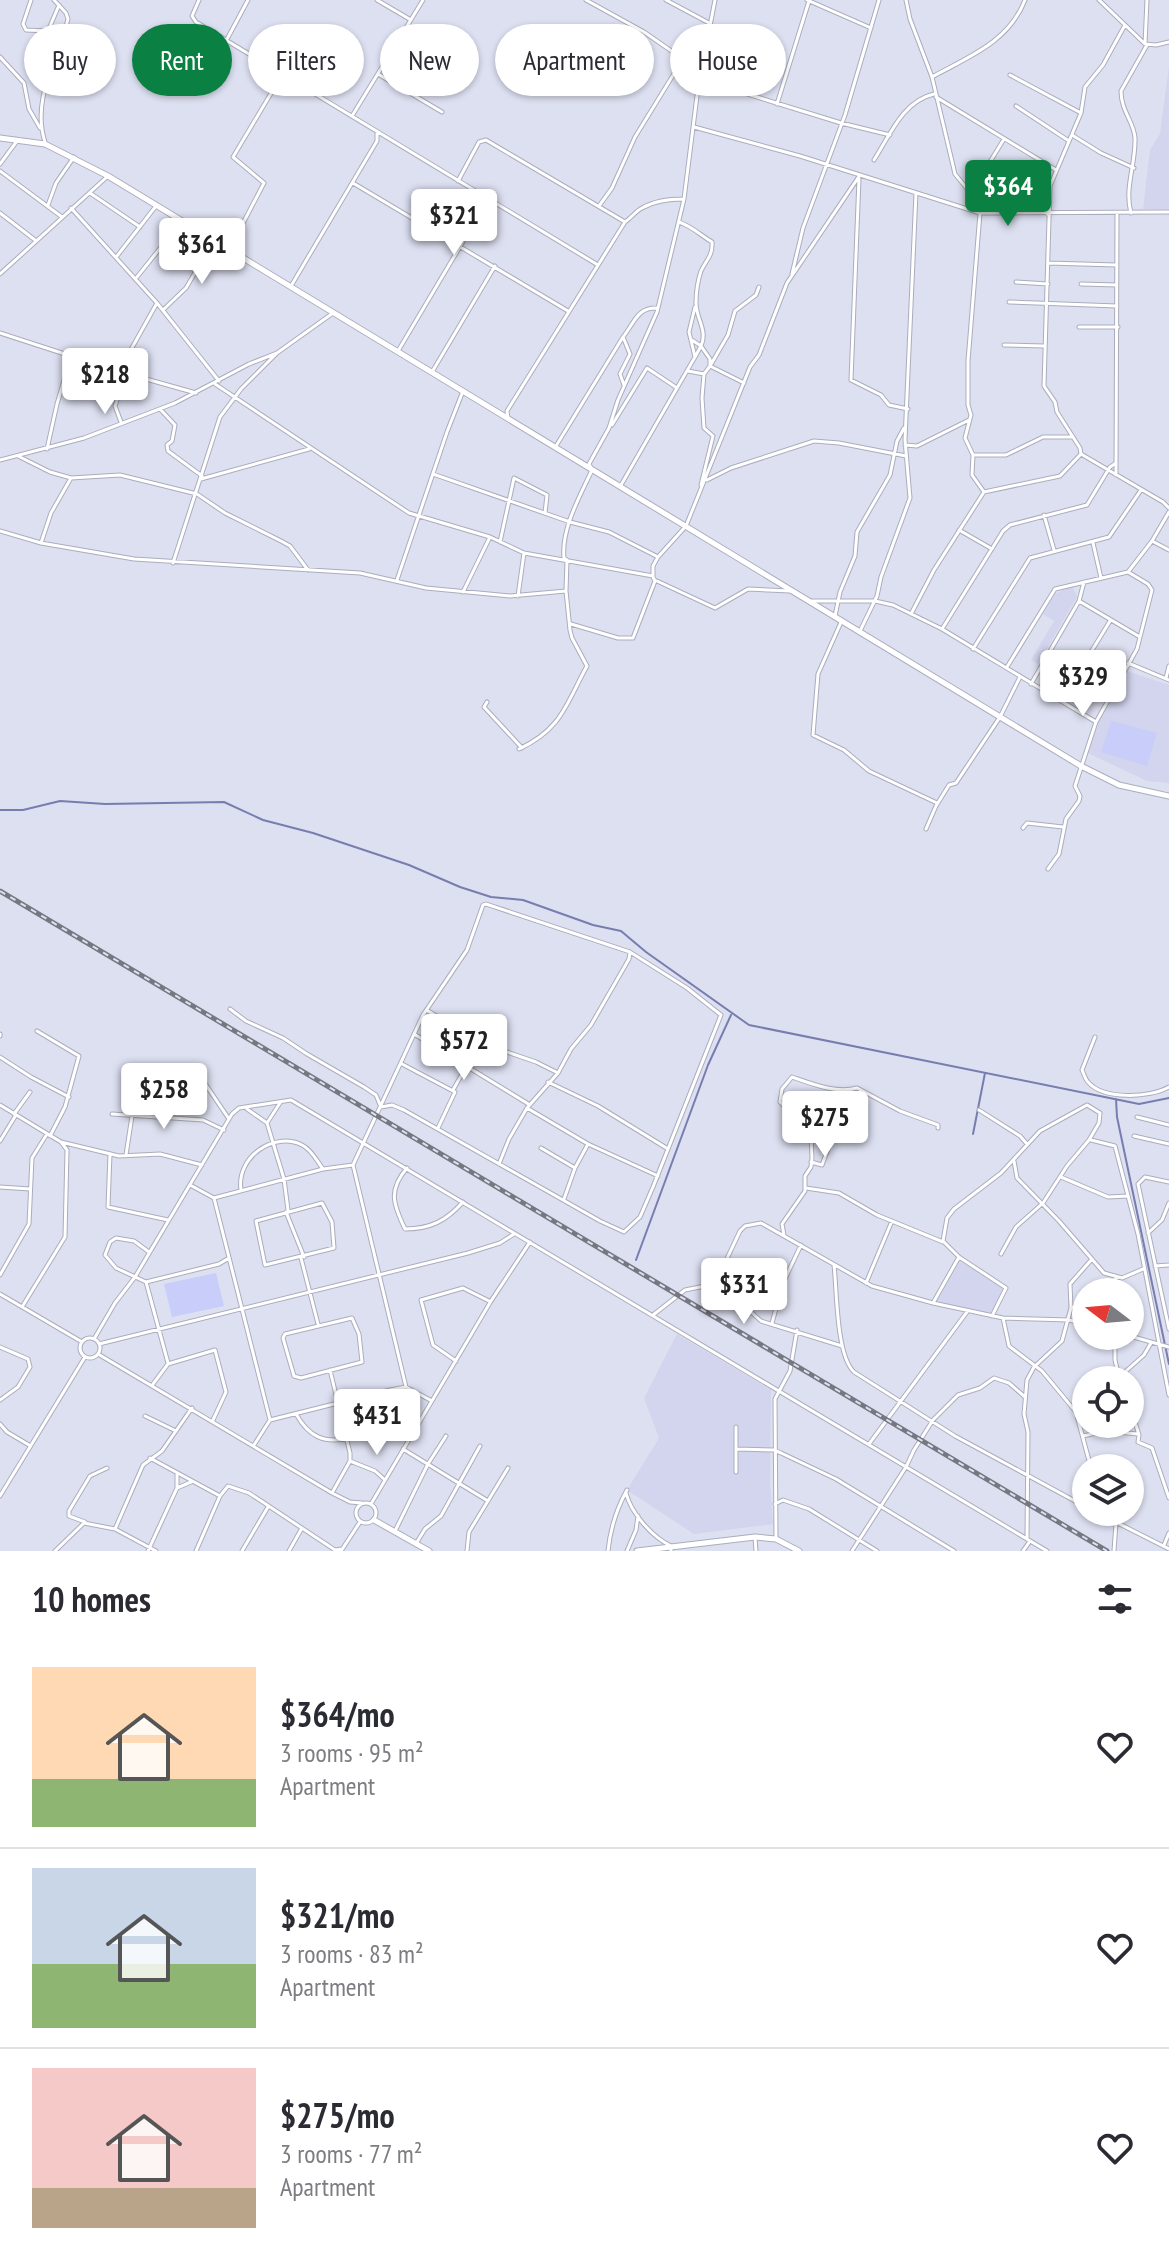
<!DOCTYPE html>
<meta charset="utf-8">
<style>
:root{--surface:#fff;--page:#f7f7f7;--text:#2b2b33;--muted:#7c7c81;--line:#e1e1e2;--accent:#0b8043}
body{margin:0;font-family:"PT Sans Narrow",sans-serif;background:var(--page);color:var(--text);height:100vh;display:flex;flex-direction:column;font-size:30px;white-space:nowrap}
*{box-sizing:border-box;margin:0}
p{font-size:26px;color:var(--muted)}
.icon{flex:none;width:44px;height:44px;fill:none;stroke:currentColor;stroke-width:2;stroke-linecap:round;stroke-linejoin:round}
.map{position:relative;height:1551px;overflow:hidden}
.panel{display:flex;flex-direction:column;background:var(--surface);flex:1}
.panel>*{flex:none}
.banner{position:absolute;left:24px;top:24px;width:1122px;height:72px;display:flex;gap:16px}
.needle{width:52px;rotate:286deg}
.buttons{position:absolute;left:1072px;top:1278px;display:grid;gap:16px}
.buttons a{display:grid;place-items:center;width:72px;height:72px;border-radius:50%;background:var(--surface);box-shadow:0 2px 6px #0004;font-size:40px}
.price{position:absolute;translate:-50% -68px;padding:0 18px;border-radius:8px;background:#fff;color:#222;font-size:26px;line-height:52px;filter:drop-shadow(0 2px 4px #0008)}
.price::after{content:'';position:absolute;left:50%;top:48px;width:24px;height:18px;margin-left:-12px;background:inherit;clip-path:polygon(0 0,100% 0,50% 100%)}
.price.selected{background:var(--accent);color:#fff}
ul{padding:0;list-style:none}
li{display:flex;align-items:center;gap:24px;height:200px;padding:0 32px}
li+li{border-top:2px solid var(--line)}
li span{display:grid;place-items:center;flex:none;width:224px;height:160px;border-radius:0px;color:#555}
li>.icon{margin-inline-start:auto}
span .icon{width:96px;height:96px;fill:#fffc;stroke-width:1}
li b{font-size:34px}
h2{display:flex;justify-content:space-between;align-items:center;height:96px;padding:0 32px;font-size:34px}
.tag{padding:0 28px;border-radius:36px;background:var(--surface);box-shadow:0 2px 6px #0004;font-size:28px;line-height:72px}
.tag.selected{background:var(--accent);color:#fff}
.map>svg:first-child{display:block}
.built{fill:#d2d5ed}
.green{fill:#c8cdf9}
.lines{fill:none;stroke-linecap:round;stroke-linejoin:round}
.stream{stroke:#787daf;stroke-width:2}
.street-casing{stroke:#abadbe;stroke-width:5}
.secondary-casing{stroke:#abadbe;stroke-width:7}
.street{stroke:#fff;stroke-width:3}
.secondary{stroke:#fff;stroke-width:5}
.rail-casing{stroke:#757781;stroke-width:5}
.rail{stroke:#dde0f1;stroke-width:2;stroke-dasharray:6;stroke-linecap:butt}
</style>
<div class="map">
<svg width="1169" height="1551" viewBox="0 0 1169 1551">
<rect width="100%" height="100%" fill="#dde0f1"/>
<path class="built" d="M 1169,66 L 1169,209 L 1143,209 L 1150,150 L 1160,134 Z
M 1072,585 L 1077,597 L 1038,664 L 1031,660 L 1054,621 L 1043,614 L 1055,594 Z
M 1127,671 L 1169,685 L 1169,783 L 1147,781 L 1088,753 L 1100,718 Z
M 960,1261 L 1004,1289 L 991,1316 L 937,1301 Z
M 677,1334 L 771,1390 L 770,1483 L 773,1524 L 694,1534 L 627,1490 L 659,1438 L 644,1398 Z"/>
<path class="green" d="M 1111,721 L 1157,733 L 1147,766 L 1101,752 Z
M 216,1273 L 224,1306 L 172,1317 L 164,1284 Z"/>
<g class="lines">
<path class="stream" d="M 0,810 L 23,810 L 60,801 L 105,804 L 224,802 L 263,820 L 313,833 L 409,865 L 460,887 L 491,897 L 523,900 L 593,925 L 621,931 L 646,952 L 749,1025 L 1139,1104 L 1169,1098
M 1116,1099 L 1117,1117 L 1169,1364
M 973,1134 L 985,1073
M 636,1260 L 708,1065 L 731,1015"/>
<g class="street-casing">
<path id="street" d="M 31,0 L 23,24 L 26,30 L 48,31 L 59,5
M 199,0 L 192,16 L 196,22 L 598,265
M 377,0 L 411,20
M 586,0 L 644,32 L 683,59 L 702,66
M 666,0 L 709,23
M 807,0 L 871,28
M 906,0 L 910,19 L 932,77 L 955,174 L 987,213
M 1099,0 L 1145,44 L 1156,45 L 1169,42
M 1125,25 L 1103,65 L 1085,87 L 1081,113 L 1050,186 L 1044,386 L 1055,402 L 1057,412 L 1080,448 L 1081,454 L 1163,502 L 1169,508
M 226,41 L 248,0
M 1145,44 L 1147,0
M 0,57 L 24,83 L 29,109 L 40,128
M 378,74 L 442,112
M 1010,75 L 1081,113
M 932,77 C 968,57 1009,42 1025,0
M 702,80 L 841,123 L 890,135
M 936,97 L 1056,170
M 777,104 L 809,1
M 1016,106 L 1069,141
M 352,116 L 423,0
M 694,127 L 800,156 L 980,213 L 1169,212
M 1072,135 L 1101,153 L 1134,168
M 1004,139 L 985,170 L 1049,215
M 45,142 C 31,99 58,60 68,19 L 66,13 L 54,0
M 874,160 C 890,135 903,101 934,94
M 0,164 L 17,141
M 0,171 L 62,217
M 859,179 L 851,380 L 881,395 L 889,405 L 908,409
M 458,181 L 479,142 L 486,140 L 625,222
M 353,183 L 568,311
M 90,193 L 140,227
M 48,205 L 56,183 L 74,157
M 599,206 L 612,188 L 635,137 L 683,59
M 71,208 L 157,303 L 219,381
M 0,213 L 35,240
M 980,213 L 968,361 L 968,405 L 971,415 L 965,438 L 973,455 L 972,475 L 984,492
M 1131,213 C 1124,188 1136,164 1135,138 C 1134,122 1121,111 1121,91 L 1147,45
M 679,222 C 693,227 700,235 712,242 C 713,256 706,260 701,271 C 698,280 696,294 696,303 C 696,319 708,330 701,346 L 710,359 L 710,366 L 704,374 L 702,398 L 704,428 L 713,436 L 701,485
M 229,250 L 264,183 L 233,157 L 282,75
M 117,256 L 156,206
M 1048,263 L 1116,265
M 0,274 L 108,176
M 792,274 L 803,228 L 845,115 L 879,0
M 137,277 L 182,221
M 1016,282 L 1048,284
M 1081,284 L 1117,285
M 291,286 L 377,141 L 377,133
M 1009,302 L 1117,306
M 163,310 L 186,288 L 196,271 L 206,265 L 218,244
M 1079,327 L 1118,327
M 0,333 L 114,370 L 196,393
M 692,340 L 701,346 L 695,357
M 1004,345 L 1044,346
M 398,351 L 461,245 L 485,198
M 119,371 L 157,303
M 688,371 L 704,374
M 432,372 L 495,266
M 744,383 L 710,366 L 728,335 L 735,311 L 756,295 L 759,287
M 215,384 L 409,513 L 490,537 L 524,553 L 653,576
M 624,385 L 620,374 L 630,354 L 623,337 C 635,322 637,307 658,308
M 677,388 L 695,357 L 689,332 L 695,307
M 160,409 L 175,425 L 172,441 L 167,445 L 168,451 L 202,476
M 508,419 L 507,411 L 625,222 C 631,218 636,211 642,208 C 654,201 670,199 684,199
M 121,422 L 115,406 L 126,373
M 612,425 L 647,368 L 677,388 L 621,485
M 905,445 L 917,446 L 969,420
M 556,446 L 623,337
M 47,449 L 57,404 L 71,357
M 973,455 L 1006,455 L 1043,437 L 1072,437
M 18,456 L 50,472 L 71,478 L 120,475 L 197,494 L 225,513 L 281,541 L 290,546 L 308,570
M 0,460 L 84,438 L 175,403 L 249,364 L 277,353 L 333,313
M 433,474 L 570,522 L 609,532 L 658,557
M 1116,475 L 1117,215
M 201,479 L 309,449
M 707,480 L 731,468 L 814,441 L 839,443 L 906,456
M 1044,515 L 1054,550
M 959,530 L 992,549
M 0,531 L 41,543 L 134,559 L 360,573 L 426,588 L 510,596 L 566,591
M 1152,541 L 1169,550
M 500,542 L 514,478 L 547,495 L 545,513
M 41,543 L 51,513 L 71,478
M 1093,543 L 1101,578
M 173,563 L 220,417 L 241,389 L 277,353
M 397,580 L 447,432 L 463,391
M 657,581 L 715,608 L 748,589 L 790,591
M 463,592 L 490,537
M 518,596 L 524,553
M 812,601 L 875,601 L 893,605 L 942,629 L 1096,722
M 1079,601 L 1140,637
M 911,614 L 934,570 L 984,492 L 1060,476 L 1081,454
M 835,616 L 840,592 L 855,556 L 857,532 L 890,475 L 897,441 L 904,428
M 842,620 L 818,674 L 813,735 L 844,750 L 869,771 L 937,803
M 571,624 L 618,638 L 633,638 L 655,581 L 653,577 L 653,566 L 658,557 L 686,526 L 750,367 L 759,355 L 787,283 L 860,175
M 942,629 L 1003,531 L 1010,525 L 1087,505 L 1110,467 L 1116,463
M 860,631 L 877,596 L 881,577 L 910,498 L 905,440 L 916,193
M 973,649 L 1030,558 L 1109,537 L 1141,490
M 1128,663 L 1169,680
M 1007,667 L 1055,589 L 1128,572 L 1152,541 L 1169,512
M 1166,678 L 1169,666
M 1031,684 L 1079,601 L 1084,582
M 1061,701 L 1110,621
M 487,702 L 484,707 L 522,748
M 519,749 C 562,729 566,704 587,666 L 572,638 L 570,630 L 566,591 L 567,560 L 564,558 C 561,529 580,496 592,470 L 589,464 L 609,428 L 618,400 L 657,312 L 684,199 L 698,88 L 715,0
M 1023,828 L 1027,823 L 1063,827
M 926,829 L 936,806 L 949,785 L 956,783 L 1000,717 L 1020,677
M 1048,869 L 1059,854 L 1066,819 L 1079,801 L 1080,796 L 1075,786 L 1096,722 L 1137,649 L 1152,590 L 1148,584 L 1128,572
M 230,1009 L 246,1021 L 283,1038 L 307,1054 L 364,1087 L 376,1095 L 381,1107 L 392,1105 L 404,1110 L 600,1221 L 624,1232 L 640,1217 L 653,1187 L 721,1015 L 687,988 L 630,952
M 428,1011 L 484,1044 L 536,1062 L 558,1073
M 37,1031 L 79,1056 L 65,1107 L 50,1136
M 0,1034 L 0,1036
M 414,1034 L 530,1105
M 1095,1037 L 1082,1070 C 1084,1074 1085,1079 1088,1082 C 1103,1100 1150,1098 1169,1087
M 0,1057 L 31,1077 L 69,1097
M 402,1064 L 455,1092 L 438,1128
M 130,1073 L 150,1079 L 204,1082 L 229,1119
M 548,1082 L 598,1106 L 668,1149
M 453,1090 L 466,1067
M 0,1105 L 61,1142 L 67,1150 L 65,1237 L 22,1307
M 527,1108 L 588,1144 L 658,1176
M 247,1109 L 267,1123 L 284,1179 L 288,1210
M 979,1110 L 1020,1136 L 1027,1144
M 14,1114 L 30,1092
M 112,1114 L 203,1120 L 224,1130
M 128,1114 L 137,1075
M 1137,1117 L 1169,1125
M 267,1123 L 280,1103
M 1134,1136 L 1169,1144
M 1091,1140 L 1115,1146 L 1138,1234 L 1169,1395
M 0,1141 L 16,1115
M 61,1142 L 119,1156 L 160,1154 L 202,1165
M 541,1148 L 575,1168
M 110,1154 L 108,1207 L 168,1220
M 126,1155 L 132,1116
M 1014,1161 L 1017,1178 L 1059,1221 L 1104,1273 L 1122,1278 L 1143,1269
M 811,1162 L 822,1165 L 849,1093
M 407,1168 C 388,1190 393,1204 405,1229 C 430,1229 446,1221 463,1202
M 1061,1177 L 1108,1197 L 1128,1196
M 1169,1182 L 1145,1177 L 1138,1184 L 1169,1329
M 190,1185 L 214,1198 L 270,1420
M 0,1187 L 30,1189
M 806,1188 L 839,1193 L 877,1215 L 943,1242
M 241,1190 C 236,1157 274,1131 302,1145 C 311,1149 317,1161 323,1169
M 214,1198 L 323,1169 L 353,1165
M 564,1199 L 575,1168 L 588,1144
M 322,1203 L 332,1222 L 334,1248 L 265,1265 L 256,1221 Z
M 286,1212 L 304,1257
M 1148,1233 L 1162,1220 L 1169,1203
M 784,1235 L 782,1224 L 805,1191 L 805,1176 L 811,1167 L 812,1158 L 811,1134 L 809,1130 L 780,1102 L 782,1089 L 792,1077 C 812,1084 837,1094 857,1088 L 900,1111 L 938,1125 L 938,1128
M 149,1252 L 134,1241 L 116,1238 L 110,1242 L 105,1255 L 116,1268 L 146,1282 L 219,1264 L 229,1258
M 959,1257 L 1006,1288 L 992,1316
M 301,1258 L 318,1324
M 834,1265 C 837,1290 836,1355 854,1372 L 955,1436 L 1086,1507
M 1155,1266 L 1169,1265
M 0,1275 L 29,1224 L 32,1158 L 47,1134
M 146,1282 L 168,1363
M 866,1283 L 892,1221
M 715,1284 L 740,1231 L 745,1226 L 761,1223 L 872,1286 L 933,1303 L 1003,1318 L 1069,1320 L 1086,1324
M 1106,1292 L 1113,1289 L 1116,1277
M 0,1294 L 82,1342
M 933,1303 L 959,1257 L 943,1241 L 947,1218 L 954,1209 L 1001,1173 L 1040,1131 L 1087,1105 L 1100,1113 L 1099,1123 L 1089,1140 L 1067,1166 L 1043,1203 L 1016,1227 L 1001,1254
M 1071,1308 L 1086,1303
M 653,1315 L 685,1290 L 715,1284 L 728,1291 L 761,1321 L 842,1346
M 352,1318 L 359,1334 L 362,1362 L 301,1378 L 294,1376 L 283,1338 L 285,1334 Z
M 1003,1318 L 1009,1346 L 1042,1371 L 1076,1412 L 1091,1468
M 772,1323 L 783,1283 L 801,1245
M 1115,1336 L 1115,1360 L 1119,1377
M 1130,1336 L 1169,1347
M80 1348a10 10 0 1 1 20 0a10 10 0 1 1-20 0Z
M 94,1339 L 115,1303 L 135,1277 L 232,1114 L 239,1108 L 291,1100 L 1047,1551
M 99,1344 L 468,1253 L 500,1243 L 514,1234
M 0,1347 L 28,1359 L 30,1367 L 18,1387 L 0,1400
M 98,1354 L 332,1493 L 350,1502 L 362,1503
M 456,1361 L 433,1345 L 421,1300 L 463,1288 L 489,1301
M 330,1370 L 350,1453 L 350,1461 L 332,1493
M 1116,1380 L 1144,1355 L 1151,1343
M 153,1384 L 168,1364 L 215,1350 L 226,1392 L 213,1420
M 406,1387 L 353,1165 L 423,1015 L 467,950 L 483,905 L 486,904 L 630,952 L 629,959 L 591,1025 L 571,1049 L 558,1073 L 527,1108 L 509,1139 L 499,1164
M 1130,1406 L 1139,1435 L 1138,1442 L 1152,1448 L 1169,1498
M 296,1414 C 309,1437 324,1444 350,1438 C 357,1436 363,1435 367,1430 C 377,1419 382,1402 390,1390
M 145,1416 L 176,1431
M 0,1424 L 7,1432 L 29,1445
M 736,1427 L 736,1472
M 1083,1436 L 1105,1431 L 1138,1434
M 869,1444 L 967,1312
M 254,1445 L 270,1420 L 390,1390 L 406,1387 L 432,1401
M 403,1449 L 488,1501
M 736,1449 L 774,1450 L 781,1453 L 836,1479 L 954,1551
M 150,1458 L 220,1496
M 350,1461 L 375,1471 L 385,1480
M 177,1488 L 191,1482
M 626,1493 C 631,1513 652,1537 671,1546 L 671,1551
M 0,1496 L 85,1357
M356 1513a10 10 0 1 1 20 0a10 10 0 1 1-20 0Z
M 371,1504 L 491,1301 L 530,1242
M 775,1504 L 783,1500 L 809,1509 L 877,1551
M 1096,1512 L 1169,1549
M 85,1522 L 69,1516 L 69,1511 L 90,1476 L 107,1468
M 115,1529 L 143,1465 L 162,1451 L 192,1408
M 395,1531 L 428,1464 L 446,1436
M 755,1537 L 756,1551
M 1027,1538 L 1028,1432 L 1024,1414 L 1027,1380 L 1034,1367 L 1062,1341 L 1071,1308 L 1070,1284 L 1092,1259
M 776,1539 L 775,1399 L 790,1371 L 797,1330
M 417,1542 L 425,1529 L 441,1516 L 480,1446
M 1164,1545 L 1169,1533
M 55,1551 L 84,1523 L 115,1529 L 156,1551
M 148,1551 L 177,1488 L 177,1474
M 196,1551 L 220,1496 L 228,1486 L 249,1493 L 335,1550 L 342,1549
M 242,1551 L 268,1507
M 289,1551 L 302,1528
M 341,1551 L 360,1522
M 467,1551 L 469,1532 L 508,1468
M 608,1551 C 610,1531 617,1508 627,1490
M 627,1551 L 636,1530 L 638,1516
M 852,1551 L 906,1467 L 914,1450 L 933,1420 L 958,1395 L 980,1388 L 994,1378 L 1009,1383 L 1025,1397
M 1023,1551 L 1030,1541
M 1114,1551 L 1116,1523"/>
</g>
<g class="secondary-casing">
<path id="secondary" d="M 0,138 L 45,144 L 108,176 L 1081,766 L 1119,785 L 1169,796
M 374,1520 L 429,1551
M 637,1551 L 755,1537 L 776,1539 L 799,1551"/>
</g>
<use href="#street" class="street"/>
<use href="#secondary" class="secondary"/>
<g class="rail-casing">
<path id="rail" d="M 0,891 L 1107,1551"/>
</g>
<use href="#rail" class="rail"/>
</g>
</svg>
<div class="buttons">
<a><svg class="needle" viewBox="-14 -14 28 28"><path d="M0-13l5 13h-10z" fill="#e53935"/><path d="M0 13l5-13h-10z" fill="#7c7c81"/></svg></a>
<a><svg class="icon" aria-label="locate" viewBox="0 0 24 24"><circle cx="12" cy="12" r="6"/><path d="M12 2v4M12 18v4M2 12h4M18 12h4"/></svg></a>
<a><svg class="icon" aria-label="layers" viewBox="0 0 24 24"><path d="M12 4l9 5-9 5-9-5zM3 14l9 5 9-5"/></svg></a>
</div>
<b class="price selected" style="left:1008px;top:228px">$364</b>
<b class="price" style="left:454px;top:257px">$321</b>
<b class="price" style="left:202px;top:286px">$361</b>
<b class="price" style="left:105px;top:416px">$218</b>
<b class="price" style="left:1083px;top:718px">$329</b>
<b class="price" style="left:464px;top:1082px">$572</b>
<b class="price" style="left:164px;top:1131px">$258</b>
<b class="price" style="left:825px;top:1159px">$275</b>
<b class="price" style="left:744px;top:1326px">$331</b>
<b class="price" style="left:377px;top:1457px">$431</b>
<div class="banner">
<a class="tag">Buy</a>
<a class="tag selected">Rent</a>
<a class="tag">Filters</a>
<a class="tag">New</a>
<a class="tag">Apartment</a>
<a class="tag">House</a>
</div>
</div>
<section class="panel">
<h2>10 homes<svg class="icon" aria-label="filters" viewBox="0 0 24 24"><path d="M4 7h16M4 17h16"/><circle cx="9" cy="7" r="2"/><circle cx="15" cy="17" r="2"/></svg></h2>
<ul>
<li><span style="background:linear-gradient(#ffd9b3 70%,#8fb573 0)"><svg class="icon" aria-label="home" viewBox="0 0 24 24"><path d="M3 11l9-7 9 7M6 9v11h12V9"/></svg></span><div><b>$364/mo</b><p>3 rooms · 95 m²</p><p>Apartment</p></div><svg class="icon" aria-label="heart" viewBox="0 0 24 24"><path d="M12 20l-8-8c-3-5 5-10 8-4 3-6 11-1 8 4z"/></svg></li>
<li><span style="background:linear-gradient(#c9d6e8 60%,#8fb573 0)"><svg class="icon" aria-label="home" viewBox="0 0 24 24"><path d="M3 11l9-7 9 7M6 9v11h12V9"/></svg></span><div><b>$321/mo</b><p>3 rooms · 83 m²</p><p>Apartment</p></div><svg class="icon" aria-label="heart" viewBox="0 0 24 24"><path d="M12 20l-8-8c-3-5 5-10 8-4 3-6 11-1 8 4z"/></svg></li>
<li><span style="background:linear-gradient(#f6c9c9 75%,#b9a48a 0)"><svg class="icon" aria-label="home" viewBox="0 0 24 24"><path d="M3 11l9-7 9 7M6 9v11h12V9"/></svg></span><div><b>$275/mo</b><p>3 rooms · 77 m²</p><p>Apartment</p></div><svg class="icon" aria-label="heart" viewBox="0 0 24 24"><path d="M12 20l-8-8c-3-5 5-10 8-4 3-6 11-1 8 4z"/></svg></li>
</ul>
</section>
